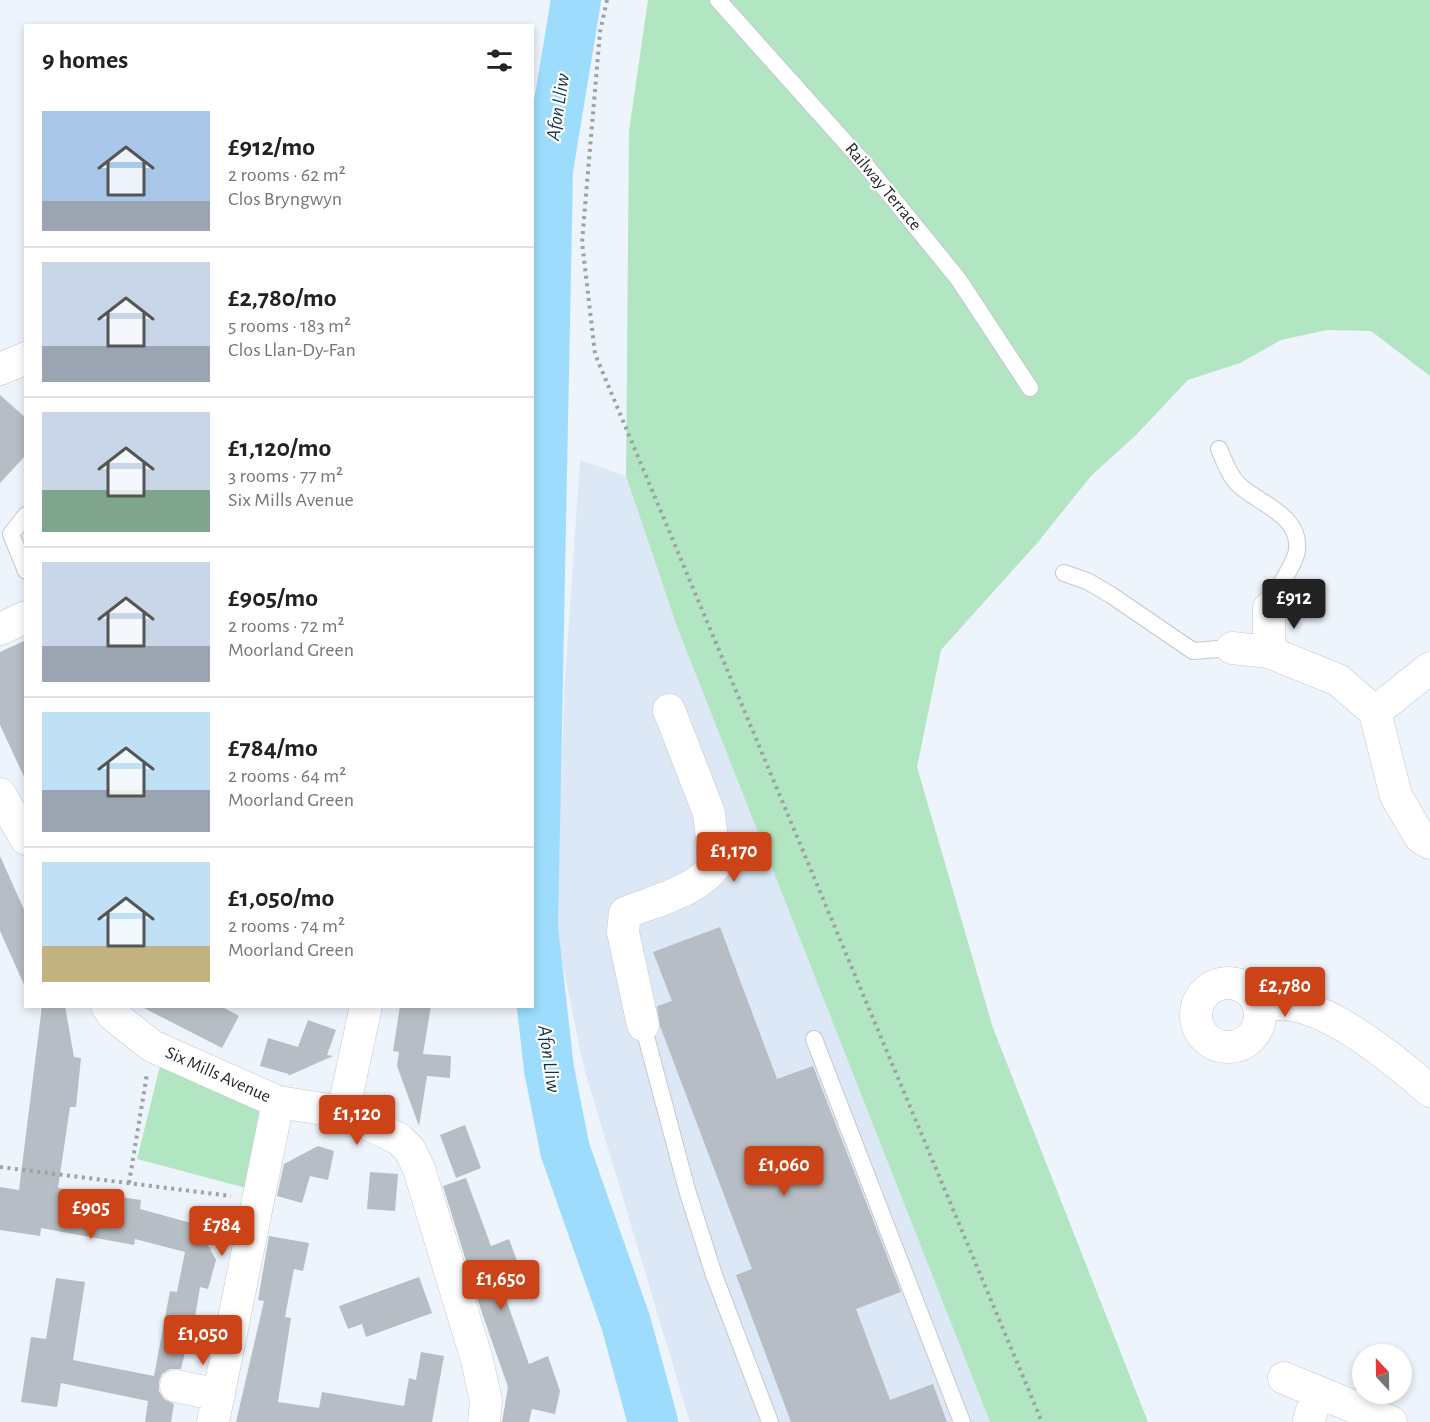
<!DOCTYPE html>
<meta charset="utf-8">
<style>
:root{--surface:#fff;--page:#f2f2f2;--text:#222;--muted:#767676;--line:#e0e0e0;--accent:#cc4318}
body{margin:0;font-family:"Alegreya Sans",sans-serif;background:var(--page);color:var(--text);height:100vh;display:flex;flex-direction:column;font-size:22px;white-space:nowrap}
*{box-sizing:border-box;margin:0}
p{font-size:20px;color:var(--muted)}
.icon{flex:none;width:33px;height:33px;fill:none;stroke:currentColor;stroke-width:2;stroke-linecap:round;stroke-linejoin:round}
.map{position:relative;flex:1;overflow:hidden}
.sheet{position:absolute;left:24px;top:24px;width:510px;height:984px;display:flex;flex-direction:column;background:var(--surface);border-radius:0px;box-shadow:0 3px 9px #0003}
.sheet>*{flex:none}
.needle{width:39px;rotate:338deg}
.buttons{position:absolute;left:1352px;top:1344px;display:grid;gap:12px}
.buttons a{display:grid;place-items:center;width:60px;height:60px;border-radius:50%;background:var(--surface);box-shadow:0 3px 9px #0003;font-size:30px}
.price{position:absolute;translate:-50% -51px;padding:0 14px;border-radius:6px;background:var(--accent);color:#fff;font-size:20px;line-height:39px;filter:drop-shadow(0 2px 3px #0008)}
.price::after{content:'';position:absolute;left:50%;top:36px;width:18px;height:14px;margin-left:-9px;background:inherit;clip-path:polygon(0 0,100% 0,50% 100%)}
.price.current{background:#222;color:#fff}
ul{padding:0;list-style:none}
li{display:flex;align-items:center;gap:18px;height:150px;padding:0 18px}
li+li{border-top:2px solid var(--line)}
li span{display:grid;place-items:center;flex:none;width:168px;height:120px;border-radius:0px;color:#555}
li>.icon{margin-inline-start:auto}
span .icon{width:72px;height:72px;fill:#fffc;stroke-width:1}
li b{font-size:26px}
h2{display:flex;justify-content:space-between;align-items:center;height:72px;padding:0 18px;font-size:26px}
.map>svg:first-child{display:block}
.built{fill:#dce8f5}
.green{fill:#b2e6c2}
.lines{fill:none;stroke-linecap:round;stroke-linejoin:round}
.river{stroke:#9ddcfc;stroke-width:50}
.building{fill:#b7bdc4}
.lane-casing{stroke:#c1c8cf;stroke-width:18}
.street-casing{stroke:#c1c8cf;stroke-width:33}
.path{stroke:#9da2a7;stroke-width:4;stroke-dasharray:3 4.5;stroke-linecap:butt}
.lane{stroke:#fff;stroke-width:16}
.street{stroke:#fff;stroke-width:32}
.labels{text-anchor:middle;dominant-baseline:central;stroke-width:4.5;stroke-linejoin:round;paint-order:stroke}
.street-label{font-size:18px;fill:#1f2124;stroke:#fff}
.water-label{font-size:20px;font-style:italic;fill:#0e3444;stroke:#fff}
</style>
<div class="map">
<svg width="1430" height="1422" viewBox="0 0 1430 1422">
<rect width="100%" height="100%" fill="#edf4fb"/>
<path class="built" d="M 580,460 L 626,476 L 676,624 L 990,1422 L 690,1422 L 584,1068 L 555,926 L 565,680 Z"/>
<path class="green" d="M 648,0 L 1430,0 L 1430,376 L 1371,331 L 1327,330 L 1281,340 L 1240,363 L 1188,380 L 1136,435 L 1091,476 L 1038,542 L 941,650 L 917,767 L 993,1028 L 1148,1422 L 990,1422 L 676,624 L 626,476 L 629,131 Z
M 162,1058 L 269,1105 L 250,1189 L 137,1159 Z"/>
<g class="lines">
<path class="river" d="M 576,0 L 548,170 L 533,928 L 549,1069 L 565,1150 L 626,1323 L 653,1422"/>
</g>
<path class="building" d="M 0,395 L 26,418 L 26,455 L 0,483 Z
M 26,640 L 26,781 L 0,725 L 0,652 Z
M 0,856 L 26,914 L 26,989 L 0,931 Z
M 720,927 L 777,1079 L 813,1066 L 901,1292 L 856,1309 L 890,1400 L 933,1384 L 947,1422 L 791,1422 L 736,1275 L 752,1269 L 660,1026 L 657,1006 L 672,1001 L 653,952 Z
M 42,1006 L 65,1006 L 74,1057 L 81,1058 L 76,1107 L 70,1107 L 58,1188 L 141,1200 L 140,1209 L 191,1223 L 193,1216 L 216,1260 L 208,1289 L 200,1287 L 190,1348 L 186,1348 L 181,1369 L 170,1369 L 162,1374 L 159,1382 L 159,1391 L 164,1399 L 174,1404 L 171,1422 L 145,1422 L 148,1401 L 61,1383 L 57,1407 L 21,1402 L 31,1337 L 46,1339 L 56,1278 L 85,1282 L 73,1360 L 154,1376 L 170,1291 L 177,1292 L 185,1252 L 135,1239 L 134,1245 L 41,1228 L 40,1236 L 0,1230 L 0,1187 L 19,1190 Z
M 140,1006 L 221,1006 L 239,1016 L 222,1048 Z
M 400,1006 L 431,1006 L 423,1054 L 451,1056 L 450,1078 L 427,1076 L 419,1126 L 397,1066 L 399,1052 L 393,1051 Z
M 308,1020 L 336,1030 L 327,1055 L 333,1056 L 288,1076 L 289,1074 L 260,1066 L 268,1038 L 298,1047 Z
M 465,1125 L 481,1168 L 456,1178 L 440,1135 Z
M 318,1146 L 334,1151 L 328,1180 L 310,1176 L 302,1203 L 277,1196 L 284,1164 Z
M 370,1172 L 398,1174 L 395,1211 L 367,1209 Z
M 466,1178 L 491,1246 L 509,1239 L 520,1269 L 498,1277 L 529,1364 L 548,1356 L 560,1391 L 555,1414 L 532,1409 L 529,1422 L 502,1422 L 508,1387 L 481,1310 L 443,1186 Z
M 269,1236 L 309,1243 L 303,1271 L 294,1269 L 285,1317 L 291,1318 L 278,1402 L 319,1408 L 322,1392 L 404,1406 L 409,1378 L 416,1380 L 421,1352 L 444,1356 L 432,1422 L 236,1422 L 264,1301 L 258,1300 Z
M 419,1277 L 432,1313 L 366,1337 L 362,1324 L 348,1329 L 339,1306 Z"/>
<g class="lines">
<g class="lane-casing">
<path id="lane" d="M 718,0 L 864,163 L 959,280 L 1030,388
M 1219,449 C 1224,460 1229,476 1239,485 C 1259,504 1301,515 1297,550 C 1295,566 1275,589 1269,608
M 26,515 L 11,534 L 26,571
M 1064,573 L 1087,581 L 1111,595 L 1193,651 L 1232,648
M 643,1025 L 687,1190 L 714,1275 L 770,1422
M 814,1039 L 962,1422"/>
</g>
<g class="street-casing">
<path id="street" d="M 0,369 L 26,358
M 0,629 L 26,617
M 1232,648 L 1269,652 L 1338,680 L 1375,712 L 1396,796 L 1420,837 L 1430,843
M 1269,652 L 1269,608
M 1375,712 L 1430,668
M 0,794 L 26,839
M1196 1015a32 32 0 1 1 64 0a32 32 0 1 1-64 0Z
M 107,1006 L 113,1015 L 152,1046 L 278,1102 L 343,1112 L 399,1139 L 410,1150 L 419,1169 L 477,1360 L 486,1401 L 484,1422
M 1259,1006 C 1268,1006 1278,1003 1287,1004 C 1333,1009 1396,1061 1430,1091
M 643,1025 L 623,932 L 625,913 C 654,901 695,892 715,866 L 709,813 L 669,710
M 343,1112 L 366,1006
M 1284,1378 L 1391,1422
M 176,1386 L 219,1395
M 1309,1420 L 1317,1394
M 213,1422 L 278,1102"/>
</g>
<path class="path" d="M 607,0 L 600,32 L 582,242 L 595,354 L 1042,1422
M 0,1167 L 231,1196
M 129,1183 L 147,1074"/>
<use href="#lane" class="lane"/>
<use href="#street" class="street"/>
</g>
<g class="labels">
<g class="street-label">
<text transform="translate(883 187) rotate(50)">Railway Terrace</text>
<text transform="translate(218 1075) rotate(24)">Six Mills Avenue</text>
</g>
<g class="water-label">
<text transform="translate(558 107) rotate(-81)">Afon Lliw</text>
<text transform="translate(549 1059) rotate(82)">Afon Lliw</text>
</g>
</g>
</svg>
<div class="buttons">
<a><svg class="needle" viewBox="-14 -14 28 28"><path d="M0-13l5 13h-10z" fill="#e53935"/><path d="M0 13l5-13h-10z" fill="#767676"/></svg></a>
</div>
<b class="price current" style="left:1294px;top:630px">£912</b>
<b class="price" style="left:734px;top:883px">£1,170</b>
<b class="price" style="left:1285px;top:1018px">£2,780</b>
<b class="price" style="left:357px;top:1146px">£1,120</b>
<b class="price" style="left:784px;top:1197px">£1,060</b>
<b class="price" style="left:91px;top:1240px">£905</b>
<b class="price" style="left:222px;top:1257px">£784</b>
<b class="price" style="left:501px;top:1311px">£1,650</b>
<b class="price" style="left:203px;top:1366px">£1,050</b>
<section class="sheet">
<h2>9 homes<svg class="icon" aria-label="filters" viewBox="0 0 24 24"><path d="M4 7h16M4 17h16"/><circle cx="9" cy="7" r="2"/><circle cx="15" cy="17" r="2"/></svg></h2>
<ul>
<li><span style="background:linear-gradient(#a9c7e8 75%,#9aa5b1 0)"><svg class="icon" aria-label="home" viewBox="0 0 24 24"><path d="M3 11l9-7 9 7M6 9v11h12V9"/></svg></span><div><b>£912/mo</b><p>2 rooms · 62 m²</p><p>Clos Bryngwyn</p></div></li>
<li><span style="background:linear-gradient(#c9d6e8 70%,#9aa5b1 0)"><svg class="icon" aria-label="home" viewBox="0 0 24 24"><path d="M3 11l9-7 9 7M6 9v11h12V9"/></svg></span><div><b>£2,780/mo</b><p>5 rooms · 183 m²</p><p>Clos Llan-Dy-Fan</p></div></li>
<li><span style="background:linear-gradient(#c9d6e8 65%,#7fa58c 0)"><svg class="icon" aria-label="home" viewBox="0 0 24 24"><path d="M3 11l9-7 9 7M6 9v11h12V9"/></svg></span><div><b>£1,120/mo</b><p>3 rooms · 77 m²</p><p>Six Mills Avenue</p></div></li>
<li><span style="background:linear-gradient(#c9d6e8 70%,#9aa5b1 0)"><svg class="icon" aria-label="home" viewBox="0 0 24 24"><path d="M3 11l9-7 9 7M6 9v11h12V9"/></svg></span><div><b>£905/mo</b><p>2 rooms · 72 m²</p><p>Moorland Green</p></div></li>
<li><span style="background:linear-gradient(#bfe0f5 65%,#9aa5b1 0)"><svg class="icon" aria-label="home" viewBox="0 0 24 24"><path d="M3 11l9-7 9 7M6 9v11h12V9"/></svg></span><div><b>£784/mo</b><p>2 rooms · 64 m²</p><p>Moorland Green</p></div></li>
<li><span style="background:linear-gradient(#bfe0f5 70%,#c2b280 0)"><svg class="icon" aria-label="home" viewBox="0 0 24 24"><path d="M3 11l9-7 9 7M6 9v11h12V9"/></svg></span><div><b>£1,050/mo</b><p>2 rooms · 74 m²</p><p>Moorland Green</p></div></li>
</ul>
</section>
</div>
